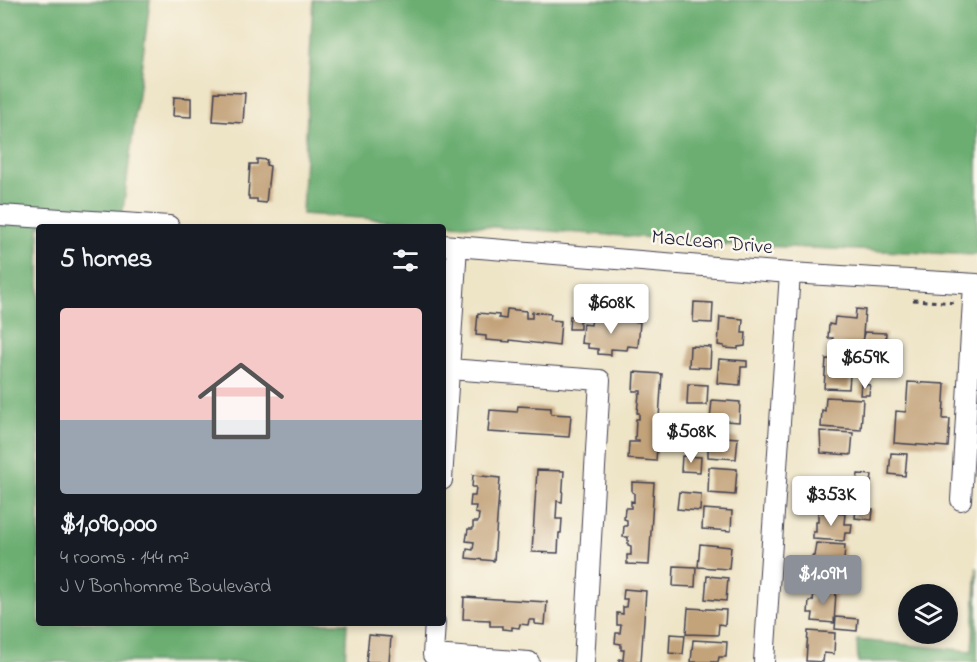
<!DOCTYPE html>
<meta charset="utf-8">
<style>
:root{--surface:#171b24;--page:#20242c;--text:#f1f3f6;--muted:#9ea1a6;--line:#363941;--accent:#8c9099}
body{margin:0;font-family:"Indie Flower",sans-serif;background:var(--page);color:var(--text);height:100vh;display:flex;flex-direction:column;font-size:22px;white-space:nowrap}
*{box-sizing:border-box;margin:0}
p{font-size:20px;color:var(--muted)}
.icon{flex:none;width:33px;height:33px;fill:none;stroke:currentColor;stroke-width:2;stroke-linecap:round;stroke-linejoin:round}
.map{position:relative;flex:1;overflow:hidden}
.drawer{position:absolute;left:36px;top:224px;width:410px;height:402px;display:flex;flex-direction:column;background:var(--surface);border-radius:6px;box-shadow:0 3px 9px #0003}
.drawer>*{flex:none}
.fabs{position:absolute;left:898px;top:584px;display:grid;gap:12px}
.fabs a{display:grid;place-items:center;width:60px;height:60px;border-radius:50%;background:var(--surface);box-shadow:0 3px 9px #0003;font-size:30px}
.price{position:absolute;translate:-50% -51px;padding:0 14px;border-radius:6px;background:#fff;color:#222;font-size:20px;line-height:39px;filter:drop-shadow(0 2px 3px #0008)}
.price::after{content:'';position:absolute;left:50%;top:36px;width:18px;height:14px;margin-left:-9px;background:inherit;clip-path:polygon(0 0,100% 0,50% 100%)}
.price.selected{background:var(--accent);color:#fff}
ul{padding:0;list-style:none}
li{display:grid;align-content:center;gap:12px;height:318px;padding:0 24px}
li+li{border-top:2px solid var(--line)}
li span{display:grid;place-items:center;height:186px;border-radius:6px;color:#555}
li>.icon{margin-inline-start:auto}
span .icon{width:108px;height:108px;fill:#fffc;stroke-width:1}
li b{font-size:26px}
h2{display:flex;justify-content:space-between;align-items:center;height:72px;padding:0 24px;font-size:26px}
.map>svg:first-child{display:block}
.forest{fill:#6cae72;stroke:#476856;stroke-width:1.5}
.building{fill:#c3a37a}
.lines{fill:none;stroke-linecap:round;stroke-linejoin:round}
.minor-casing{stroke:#413f50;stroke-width:22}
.path{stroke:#413f50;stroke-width:3;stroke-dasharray:4.5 4.5;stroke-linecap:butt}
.minor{stroke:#fff;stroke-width:20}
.labels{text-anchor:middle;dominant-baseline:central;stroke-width:5;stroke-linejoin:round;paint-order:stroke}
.street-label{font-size:21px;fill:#22223b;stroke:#fbf7ec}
</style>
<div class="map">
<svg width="977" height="662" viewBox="0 0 977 662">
<rect width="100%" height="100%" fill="#fbf7ec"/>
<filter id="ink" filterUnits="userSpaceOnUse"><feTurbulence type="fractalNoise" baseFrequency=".0167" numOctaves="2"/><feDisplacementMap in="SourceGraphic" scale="12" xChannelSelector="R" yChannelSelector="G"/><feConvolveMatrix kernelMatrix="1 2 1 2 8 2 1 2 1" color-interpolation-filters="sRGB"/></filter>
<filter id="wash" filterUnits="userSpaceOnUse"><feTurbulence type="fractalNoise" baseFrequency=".008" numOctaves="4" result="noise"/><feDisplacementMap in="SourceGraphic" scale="24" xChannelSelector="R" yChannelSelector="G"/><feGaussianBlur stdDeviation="1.35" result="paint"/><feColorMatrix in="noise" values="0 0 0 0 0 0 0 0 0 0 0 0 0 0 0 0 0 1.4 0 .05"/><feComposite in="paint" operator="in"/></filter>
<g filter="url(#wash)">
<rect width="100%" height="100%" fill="#eee4c6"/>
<path class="forest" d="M 0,0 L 150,0 L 121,226 L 39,226 L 39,622 L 347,623 L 345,662 L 0,662 Z
M 313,0 L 977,0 L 977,255 L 713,244 L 654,238 L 302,214 Z
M 977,567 L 977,662 L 858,662 L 857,640 L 972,651 Z"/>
<g id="blocks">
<path class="building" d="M 215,92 L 245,93 L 243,123 L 213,121 Z
M 174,97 L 191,98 L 191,117 L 173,116 Z
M 257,159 L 267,160 L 266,165 L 270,166 L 266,203 L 257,202 L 257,199 L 249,199 L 249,196 L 248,196 L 250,164 L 257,164 Z
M 694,302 L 713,303 L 712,323 L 693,322 Z
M 507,309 L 526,311 L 526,318 L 532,318 L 532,312 L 551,314 L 550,320 L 561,321 L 559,346 L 510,340 L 510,342 L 486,340 L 486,336 L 476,335 L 478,313 L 499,315 L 499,318 L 506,319 Z
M 856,309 L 865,310 L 862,346 L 832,344 L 833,338 L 828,338 L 829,324 L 834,325 L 835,317 L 855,319 Z
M 570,316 L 580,317 L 580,329 L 569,329 Z
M 720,317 L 743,319 L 742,333 L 746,333 L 745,346 L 738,347 L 738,349 L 724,348 L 724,346 L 718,345 Z
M 592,318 L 640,322 L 638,347 L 628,346 L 627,350 L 611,349 L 611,355 L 598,354 L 598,349 L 588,348 L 588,344 L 581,343 L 583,324 L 591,325 Z
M 864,332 L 886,333 L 884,360 L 863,359 Z
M 690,346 L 711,347 L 710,368 L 689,367 Z
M 719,359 L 747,361 L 747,367 L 741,367 L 740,385 L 717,383 Z
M 826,359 L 851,360 L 849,389 L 824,388 Z
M 634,372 L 662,374 L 656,461 L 628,459 L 629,442 L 639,442 L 639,440 L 635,440 L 636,419 L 639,419 L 639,413 L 637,413 L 639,394 L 641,394 L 641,391 L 633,391 Z
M 908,382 L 945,384 L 943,419 L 950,419 L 948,447 L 894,443 L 896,411 L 906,412 Z
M 688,384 L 708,385 L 707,405 L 687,405 Z
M 861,384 L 870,385 L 869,395 L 860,395 Z
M 826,397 L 863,399 L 861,430 L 821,427 L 822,410 L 825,411 Z
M 712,400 L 740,402 L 739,422 L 710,420 Z
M 518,406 L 551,408 L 551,414 L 571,415 L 569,437 L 488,432 L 490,410 L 517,412 Z
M 684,420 L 705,421 L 705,438 L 684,437 Z
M 820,431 L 853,433 L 851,455 L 821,453 Z
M 711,436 L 738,438 L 736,459 L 708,457 L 708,449 L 710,449 Z
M 891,453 L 907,454 L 905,476 L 889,474 Z
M 682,456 L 701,457 L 700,472 L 681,471 Z
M 709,467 L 737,469 L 735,495 L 708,493 Z
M 537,470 L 564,471 L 562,502 L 557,501 L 556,519 L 562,519 L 561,533 L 559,533 L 558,553 L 532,552 Z
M 858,474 L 872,475 L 871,483 L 857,482 Z
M 473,475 L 500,478 L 494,561 L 466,558 L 467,549 L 473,550 L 474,542 L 466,541 L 468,529 L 473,529 L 473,522 L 478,522 L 479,514 L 475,513 L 476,506 L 470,506 L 471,496 L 475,496 L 476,487 L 472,487 Z
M 632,482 L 654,483 L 649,565 L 627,564 L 627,555 L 631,555 L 631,546 L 628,545 L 628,537 L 623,537 L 624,526 L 627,526 L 627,520 L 624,519 L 625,508 L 631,508 L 631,501 L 634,502 L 634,493 L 632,492 Z
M 819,482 L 853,483 L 852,505 L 818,503 Z
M 679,492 L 701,494 L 700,511 L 677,509 Z
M 856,508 L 873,509 L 872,520 L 855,518 Z
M 703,509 L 732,511 L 731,531 L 702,529 Z
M 818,512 L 845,514 L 844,524 L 852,524 L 851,533 L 845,533 L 844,541 L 813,539 L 813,532 L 816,532 L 816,522 L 818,522 Z
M 816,543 L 845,545 L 844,561 L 851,561 L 850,574 L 838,573 L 837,584 L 816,582 L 817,573 L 814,572 L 815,566 L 812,565 L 812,556 L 814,556 Z
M 700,544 L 731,547 L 729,569 L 698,567 Z
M 674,566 L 696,567 L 695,587 L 673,586 Z
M 707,576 L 728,578 L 726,601 L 705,599 Z
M 624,589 L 646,591 L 641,662 L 619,662 L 619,659 L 623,660 L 624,650 L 621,650 L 621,644 L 615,643 L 616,633 L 620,633 L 621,625 L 617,625 L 617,613 L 623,614 L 623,607 L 626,607 L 627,599 L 623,599 Z
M 814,590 L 836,592 L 834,623 L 812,621 L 813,613 L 808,613 L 809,601 L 813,601 Z
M 464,597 L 547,602 L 545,625 L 535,624 L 535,620 L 529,620 L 528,625 L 520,624 L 519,628 L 512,627 L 512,630 L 502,629 L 502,626 L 490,626 L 490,620 L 463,619 Z
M 688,608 L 726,610 L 725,625 L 719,624 L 718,635 L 686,634 Z
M 836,617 L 858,619 L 857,631 L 835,629 Z
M 808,631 L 835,633 L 834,654 L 824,653 L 823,662 L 806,661 Z
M 670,634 L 685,635 L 683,654 L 669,653 Z
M 369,635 L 391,637 L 389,662 L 366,662 Z
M 693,640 L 727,642 L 726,657 L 719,657 L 718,662 L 691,662 Z"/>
</g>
</g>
<g filter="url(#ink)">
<use href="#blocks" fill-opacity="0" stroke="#413f50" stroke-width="1.5"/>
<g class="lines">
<g class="minor-casing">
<path id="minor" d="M 0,215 L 169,226
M 442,245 L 790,273 L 977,284
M 449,369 L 600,380 L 584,662
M 442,480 L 457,246
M 961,500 L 974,284
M 435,622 L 433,655 L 529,662
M 764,662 L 790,273"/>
</g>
<path class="path" d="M 913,300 L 957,303"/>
<use href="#minor" class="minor"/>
</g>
</g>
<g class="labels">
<g class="street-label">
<text transform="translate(712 243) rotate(5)">MacLean Drive</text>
</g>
</g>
</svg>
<div class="fabs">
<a><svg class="icon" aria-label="layers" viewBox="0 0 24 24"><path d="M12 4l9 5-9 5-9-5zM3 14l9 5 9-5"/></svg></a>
</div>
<b class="price" style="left:611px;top:335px">$608K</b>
<b class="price" style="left:865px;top:390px">$659K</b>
<b class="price" style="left:691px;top:464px">$508K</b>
<b class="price" style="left:831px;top:527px">$353K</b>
<b class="price selected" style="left:823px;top:606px">$1.09M</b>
<section class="drawer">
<h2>5 homes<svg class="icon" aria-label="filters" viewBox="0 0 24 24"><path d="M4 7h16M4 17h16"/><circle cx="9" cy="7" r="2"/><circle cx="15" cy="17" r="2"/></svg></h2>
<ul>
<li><span style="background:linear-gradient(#f6c9c9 60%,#9aa5b1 0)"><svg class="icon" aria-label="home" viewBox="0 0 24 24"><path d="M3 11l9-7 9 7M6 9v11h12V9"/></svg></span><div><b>$1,090,000</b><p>4 rooms · 144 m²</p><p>J V Bonhomme Boulevard</p></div></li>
</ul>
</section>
</div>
